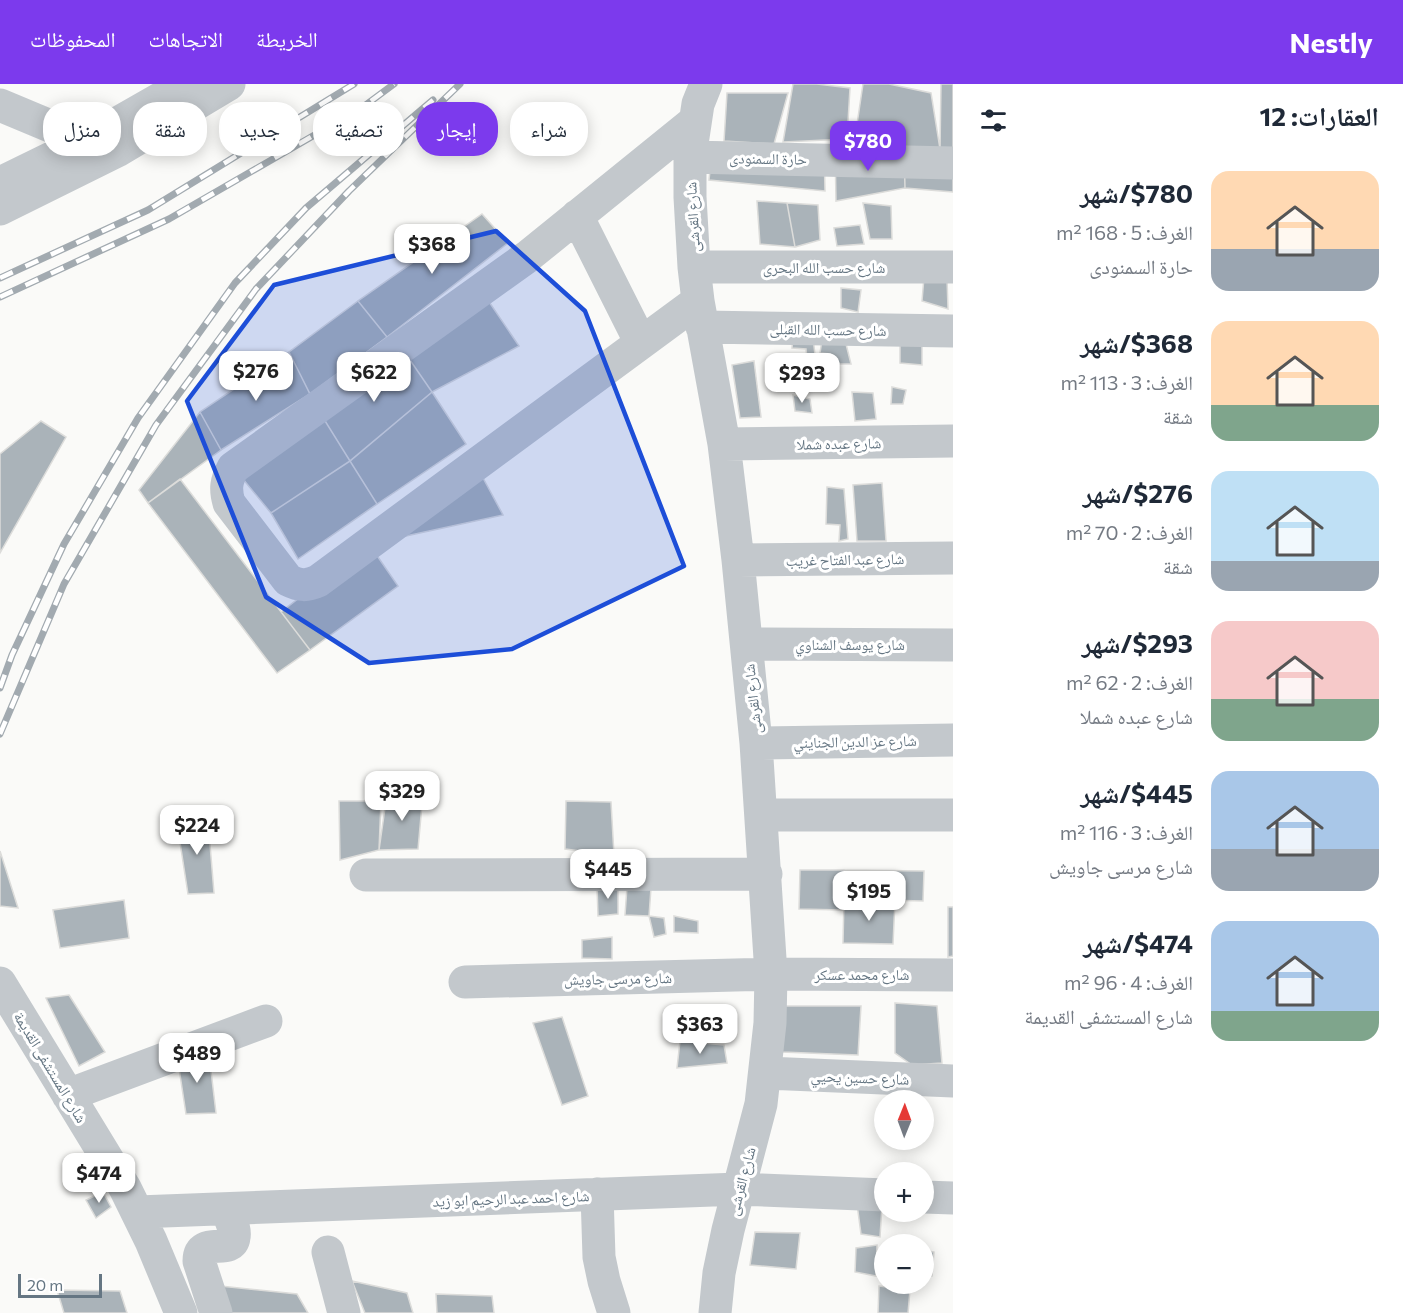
<!DOCTYPE html>
<html lang="ar">
<meta charset="utf-8">
<style>
:root{--surface:#fff;--page:#f2f2f3;--text:#1f2937;--muted:#747a83;--accent:#7c3aed}
body{margin:0;font-family:Commissioner,"Noto Naskh Arabic",sans-serif;background:var(--page);color:var(--text);direction:rtl;height:100vh;display:flex;flex-direction:column;font-size:22px;white-space:nowrap}
*{box-sizing:border-box;margin:0}
p{font-size:20px;color:var(--muted)}
.icon{flex:none;width:33px;height:33px;fill:none;stroke:currentColor;stroke-width:2;stroke-linecap:round;stroke-linejoin:round}
.map{position:relative;flex:1;overflow:hidden;direction:ltr}
.sheet{display:flex;flex-direction:column;background:var(--surface);width:450px}
.sheet>*{flex:none}
.hud{position:absolute;left:18px;top:18px;width:570px;height:54px;direction:rtl;display:flex;gap:12px}
.needle{width:39px;rotate:1deg}
.buttons{position:absolute;left:874px;top:1006px;display:grid;gap:12px}
.buttons a{display:grid;place-items:center;width:60px;height:60px;border-radius:50%;background:var(--surface);box-shadow:0 3px 15px #0003;font-size:30px}
.scale{position:absolute;left:18px;bottom:15px;width:84px;box-sizing:border-box;padding-left:6px;border:3px solid #657683;border-top:0;font-size:16px;line-height:21px;white-space:nowrap;color:#657683;-webkit-text-stroke:4px #fff;paint-order:stroke}
.price{position:absolute;translate:-50% -51px;padding:0 14px;border-radius:12px;background:#fff;color:#222;font-size:20px;line-height:39px;filter:drop-shadow(0 2px 3px #0008)}
.price::after{content:'';position:absolute;left:50%;top:36px;width:18px;height:14px;margin-left:-9px;background:inherit;clip-path:polygon(0 0,100% 0,50% 100%)}
.price.active{background:var(--accent);color:#fff}
ul{padding:0;list-style:none}
li{display:flex;align-items:center;gap:18px;height:150px;padding:0 24px}
li span{display:grid;place-items:center;flex:none;width:168px;height:120px;border-radius:18px;color:#555}
li>.icon{margin-inline-start:auto}
span .icon{width:72px;height:72px;fill:#fffc;stroke-width:1}
li b{font-size:26px}
h2{display:flex;justify-content:space-between;align-items:center;height:72px;padding:0 24px;font-size:26px}
.chip{padding:0 21px;border-radius:24px;background:var(--surface);box-shadow:0 3px 15px #0003;font-size:21px;line-height:54px}
.chip.active{background:var(--accent);color:#fff}
header{display:flex;align-items:center;gap:36px;box-sizing:border-box;height:84px;padding:0 30px;background:var(--accent);color:#fff}
header strong{font-size:28px}
nav{display:flex;gap:33px;margin-inline-start:auto;font-size:21px}
main{display:flex;flex:1;min-height:0}
.map>svg:first-child{display:block}
.building{fill:#aab3b9;stroke:#dcdcda;stroke-width:1.5}
.lines{fill:none;stroke-linecap:round;stroke-linejoin:round}
.minor{stroke:#c3c8cc;stroke-width:33}
.rail-casing{stroke:#a2aab0;stroke-width:7}
.rail{stroke:#fff;stroke-width:4.5;stroke-dasharray:14;stroke-linecap:butt}
.marked{fill:#1d4ed8;fill-opacity:0.2;stroke:#1d4ed8;stroke-width:4.5;stroke-linejoin:round}
.labels{text-anchor:middle;dominant-baseline:central;stroke-width:6;stroke-linejoin:round;paint-order:stroke}
.street-label{font-size:15px;fill:#657683;stroke:#fff}
</style>
<header>
<strong>Nestly</strong>
<nav><a>الخريطة</a><a>الاتجاهات</a><a>المحفوظات</a></nav>
</header>
<main>
<section class="sheet">
<h2>العقارات: 12<svg class="icon" aria-label="filters" viewBox="0 0 24 24"><path d="M4 7h16M4 17h16"/><circle cx="9" cy="7" r="2"/><circle cx="15" cy="17" r="2"/></svg></h2>
<ul>
<li><span style="background:linear-gradient(#ffd9b3 65%,#9aa5b1 0)"><svg class="icon" aria-label="home" viewBox="0 0 24 24"><path d="M3 11l9-7 9 7M6 9v11h12V9"/></svg></span><div><b>$780/شهر</b><p>الغرف: 5 · 168 m²</p><p>حارة السمنودى</p></div></li>
<li><span style="background:linear-gradient(#ffd9b3 70%,#7fa58c 0)"><svg class="icon" aria-label="home" viewBox="0 0 24 24"><path d="M3 11l9-7 9 7M6 9v11h12V9"/></svg></span><div><b>$368/شهر</b><p>الغرف: 3 · 113 m²</p><p>شقة</p></div></li>
<li><span style="background:linear-gradient(#bfe0f5 75%,#9aa5b1 0)"><svg class="icon" aria-label="home" viewBox="0 0 24 24"><path d="M3 11l9-7 9 7M6 9v11h12V9"/></svg></span><div><b>$276/شهر</b><p>الغرف: 2 · 70 m²</p><p>شقة</p></div></li>
<li><span style="background:linear-gradient(#f6c9c9 65%,#7fa58c 0)"><svg class="icon" aria-label="home" viewBox="0 0 24 24"><path d="M3 11l9-7 9 7M6 9v11h12V9"/></svg></span><div><b>$293/شهر</b><p>الغرف: 2 · 62 m²</p><p>شارع عبده شملا</p></div></li>
<li><span style="background:linear-gradient(#a9c7e8 65%,#9aa5b1 0)"><svg class="icon" aria-label="home" viewBox="0 0 24 24"><path d="M3 11l9-7 9 7M6 9v11h12V9"/></svg></span><div><b>$445/شهر</b><p>الغرف: 3 · 116 m²</p><p>شارع مرسى جاويش</p></div></li>
<li><span style="background:linear-gradient(#a9c7e8 75%,#7fa58c 0)"><svg class="icon" aria-label="home" viewBox="0 0 24 24"><path d="M3 11l9-7 9 7M6 9v11h12V9"/></svg></span><div><b>$474/شهر</b><p>الغرف: 4 · 96 m²</p><p>شارع المستشفى القديمة</p></div></li>
</ul>
</section>
<div class="map">
<svg width="953" height="1229" viewBox="0 0 953 1229">
<rect width="100%" height="100%" fill="#fafaf8"/>
<path class="building" d="M 793,0 L 817,0 L 850,4 L 847,55 L 783,58 Z
M 863,0 L 889,0 L 931,9 L 940,65 L 853,67 Z
M 941,0 L 953,0 L 953,64 L 940,65 Z
M 727,9 L 788,9 L 774,60 L 724,57 Z
M 713,58 L 824,64 L 825,107 L 709,96 Z
M 835,64 L 904,66 L 905,104 L 836,117 Z
M 904,66 L 953,70 L 953,108 L 905,104 Z
M 757,117 L 787,119 L 795,163 L 760,160 Z
M 787,119 L 818,121 L 820,156 L 795,163 Z
M 863,119 L 891,122 L 892,155 L 870,155 Z
M 482,130 L 508,159 L 387,253 L 358,217 Z
M 860,141 L 864,160 L 837,162 L 834,144 Z
M 924,193 L 947,194 L 948,225 L 922,217 Z
M 841,204 L 861,206 L 858,228 L 841,224 Z
M 481,206 L 519,262 L 432,308 L 401,263 Z
M 358,217 L 387,253 L 310,310 L 289,268 Z
M 793,253 L 813,253 L 816,280 L 808,284 L 806,265 L 792,264 Z
M 822,256 L 845,256 L 851,280 L 827,280 L 830,270 L 820,269 Z
M 900,257 L 922,257 L 922,281 L 900,279 Z
M 401,263 L 432,308 L 350,377 L 317,324 Z
M 289,268 L 310,310 L 221,366 L 200,328 Z
M 754,277 L 761,333 L 740,334 L 732,281 Z
M 892,303 L 906,306 L 903,320 L 891,320 Z
M 432,308 L 466,360 L 377,420 L 350,377 Z
M 852,308 L 873,309 L 876,335 L 855,337 Z
M 793,311 L 810,315 L 812,329 L 795,327 Z
M 317,324 L 350,377 L 271,429 L 238,389 Z
M 200,328 L 221,366 L 148,419 L 139,406 Z
M 41,337 L 66,353 L 0,469 L 0,370 Z
M 350,377 L 377,420 L 298,475 L 271,429 Z
M 476,381 L 503,431 L 369,460 Z
M 180,395 L 310,566 L 277,589 L 148,419 Z
M 882,399 L 886,457 L 857,457 L 853,401 Z
M 827,403 L 844,405 L 848,455 L 839,457 L 840,441 L 826,440 Z
M 369,460 L 398,502 L 310,566 L 281,528 Z
M 387,710 L 423,710 L 418,765 L 379,766 Z
M 339,717 L 381,717 L 379,766 L 340,776 Z
M 566,717 L 611,718 L 614,771 L 565,765 Z
M 208,736 L 214,809 L 188,810 L 177,739 Z
M 0,767 L 18,824 L 0,822 Z
M 800,786 L 844,786 L 843,826 L 799,825 Z
M 844,786 L 924,787 L 923,817 L 844,815 Z
M 618,801 L 618,830 L 598,832 L 597,803 Z
M 627,803 L 651,804 L 649,832 L 625,831 Z
M 844,815 L 895,817 L 893,860 L 843,859 Z
M 124,816 L 129,854 L 60,864 L 53,826 Z
M 948,823 L 953,823 L 953,872 L 948,873 Z
M 649,832 L 664,834 L 666,850 L 654,853 Z
M 674,832 L 698,837 L 698,849 L 674,848 Z
M 612,853 L 612,875 L 582,874 L 582,856 Z
M 69,911 L 105,968 L 79,982 L 46,914 Z
M 895,919 L 937,922 L 942,979 L 912,981 L 895,969 Z
M 785,922 L 861,922 L 858,971 L 782,968 Z
M 676,932 L 721,937 L 719,953 L 678,951 Z
M 562,933 L 588,1012 L 562,1021 L 533,939 Z
M 680,957 L 724,961 L 727,979 L 677,984 Z
M 209,970 L 216,1029 L 186,1030 L 177,971 Z
M 103,1108 L 111,1123 L 96,1134 L 86,1116 Z
M 857,1120 L 882,1122 L 880,1153 L 861,1150 Z
M 755,1148 L 800,1149 L 796,1185 L 750,1181 Z
M 877,1161 L 876,1192 L 855,1188 L 856,1164 Z
M 884,1166 L 885,1166 L 885,1188 L 876,1186 Z
M 924,1166 L 934,1168 L 932,1192 L 924,1191 Z
M 352,1197 L 407,1209 L 413,1229 L 365,1229 Z
M 220,1202 L 297,1210 L 308,1229 L 228,1229 Z
M 879,1202 L 910,1206 L 908,1229 L 878,1229 Z
M 57,1206 L 120,1207 L 127,1229 L 64,1229 Z
M 436,1210 L 492,1212 L 494,1229 L 437,1229 Z"/>
<g class="lines">
<path class="minor" d="M 706,0 L 698,20 L 690,73 L 690,113 L 694,183 L 698,217 L 724,360 L 738,476 L 756,659 L 771,890 L 770,939 L 761,1020 L 728,1146 L 719,1189 L 715,1229
M 0,21 L 86,57
M 695,37 L 527,173 L 233,384 C 226,397 225,405 229,419 L 288,496 C 300,502 307,502 318,497 L 698,217
M 690,73 L 953,79
M 0,99 L 86,57 L 186,0
M 0,125 L 117,67 L 229,0
M 577,132 L 641,259
M 694,183 L 953,183
M 702,243 L 953,247
M 724,360 L 953,357
M 738,476 L 953,474
M 747,560 L 953,561
M 756,659 L 953,656
M 762,731 L 953,731
M 366,791 L 766,790
M 465,898 L 771,890 L 953,891
M 0,899 L 125,1104 L 151,1157 L 181,1229
M 766,989 L 953,997
M 68,1011 L 266,937
M 597,1110 L 599,1173 L 604,1197 L 614,1229
M 924,1113 L 953,1114
M 138,1128 L 739,1105 L 885,1111
M 328,1168 L 344,1229
M 216,1229 L 199,1177 C 199,1151 232,1172 234,1153 C 236,1145 229,1133 227,1125"/>
<g class="rail-casing">
<path id="rail" d="M 0,194 L 148,126 L 354,0
M 0,213 L 169,135 L 363,23 L 394,0
M 0,604 L 12,571 L 64,460 L 138,334 L 235,199 L 306,124 L 433,16
M 0,650 L 64,500 L 156,341 L 256,205 L 349,107 L 460,0"/>
</g>
<use href="#rail" class="rail"/>
</g>
<path class="marked" d="M 496,147 L 585,227 L 684,482 L 512,565 L 369,579 L 266,513 L 187,317 L 274,201 Z"/>
<g class="labels">
<g class="street-label">
<text transform="translate(768 74) rotate(1)">حارة السمنودى</text>
<text transform="translate(692 133) rotate(-93)">شارع القرشى</text>
<text x="824" y="183">شارع حسب الله البحرى</text>
<text transform="translate(828 245) rotate(1)">شارع حسب الله القبلى</text>
<text transform="translate(839 359) rotate(-1)">شارع عبده شملا</text>
<text transform="translate(845 475) rotate(-1)">شارع عبد الفتاح غريب</text>
<text x="850" y="560">شارع يوسف الشناوي</text>
<text transform="translate(752 615) rotate(-96)">شارع القرشى</text>
<text transform="translate(855 657) rotate(-1)">شارع عز الدين الجنايني</text>
<text x="862" y="890">شارع محمد عسكر</text>
<text transform="translate(618 894) rotate(-1)">شارع مرسى جاويش</text>
<text transform="translate(51 983) rotate(59)">شارع المستشفى القديمة</text>
<text transform="translate(860 993) rotate(2)">شارع حسين يحيي</text>
<text transform="translate(741 1097) rotate(-75)">شارع القرشى</text>
<text transform="translate(511 1114) rotate(-2)">شارع احمد عبد الرحيم ابو زيد</text>
</g>
</g>
</svg>
<div class="buttons">
<a><svg class="needle" viewBox="-14 -14 28 28"><path d="M0-13l5 13h-10z" fill="#e53935"/><path d="M0 13l5-13h-10z" fill="#747a83"/></svg></a>
<a>+</a>
<a>−</a>
</div>
<div class="scale">20 m</div>
<b class="price active" style="left:868px;top:88px">$780</b>
<b class="price" style="left:432px;top:191px">$368</b>
<b class="price" style="left:256px;top:318px">$276</b>
<b class="price" style="left:374px;top:319px">$622</b>
<b class="price" style="left:802px;top:320px">$293</b>
<b class="price" style="left:402px;top:738px">$329</b>
<b class="price" style="left:197px;top:772px">$224</b>
<b class="price" style="left:608px;top:816px">$445</b>
<b class="price" style="left:869px;top:838px">$195</b>
<b class="price" style="left:700px;top:971px">$363</b>
<b class="price" style="left:197px;top:1000px">$489</b>
<b class="price" style="left:99px;top:1120px">$474</b>
<div class="hud">
<a class="chip">شراء</a>
<a class="chip active">إيجار</a>
<a class="chip">تصفية</a>
<a class="chip">جديد</a>
<a class="chip">شقة</a>
<a class="chip">منزل</a>
</div>
</div>
</main>
